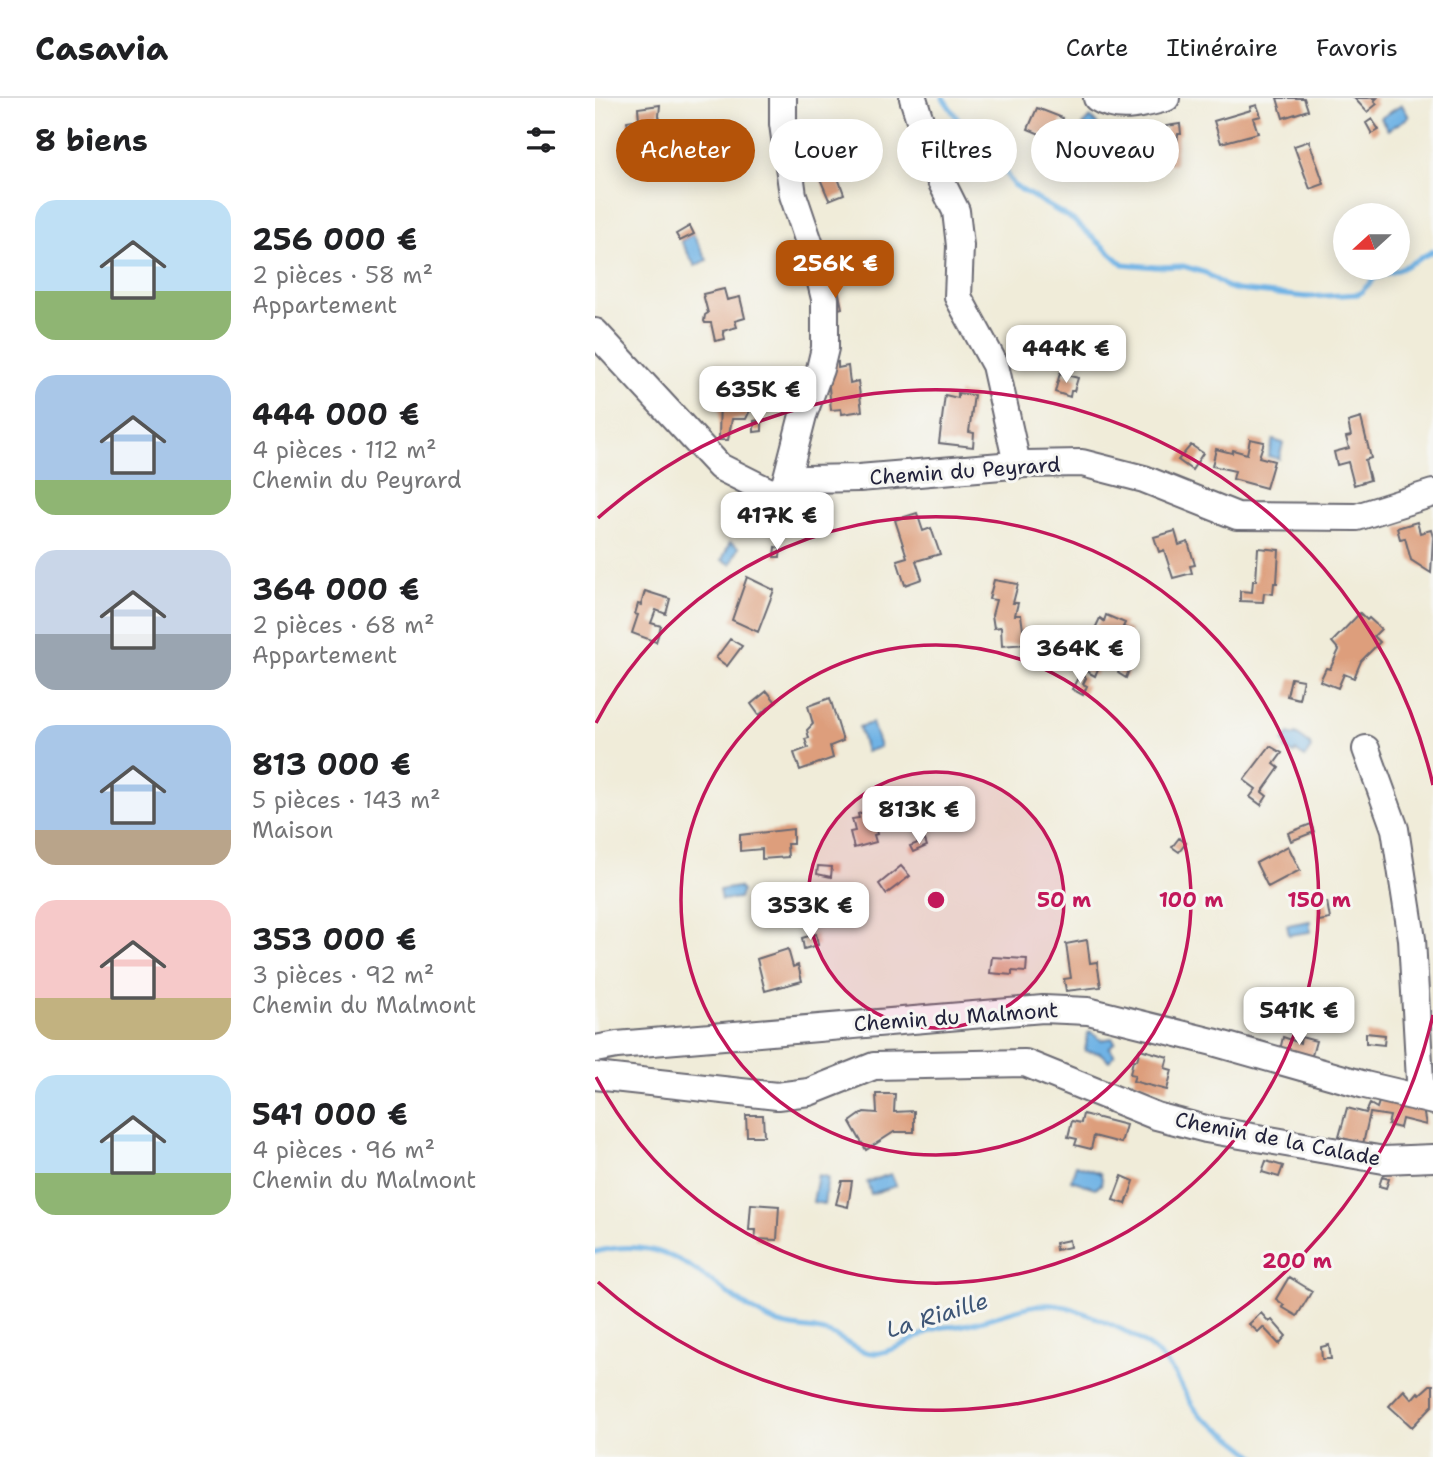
<!DOCTYPE html>
<html lang="fr">
<meta charset="utf-8">
<style>
:root{--surface:#fff;--page:#f2f2f2;--text:#202124;--muted:#757577;--line:#e0e0e0;--accent:#b45309}
body{margin:0;font-family:"Shantell Sans",sans-serif;background:var(--page);color:var(--text);height:100vh;display:flex;flex-direction:column;font-size:26px;white-space:nowrap}
*{box-sizing:border-box;margin:0}
p{font-size:23px;color:var(--muted)}
.icon{flex:none;width:38px;height:38px;fill:none;stroke:currentColor;stroke-width:2;stroke-linecap:round;stroke-linejoin:round}
.map{position:relative;flex:1;overflow:hidden}
.details{display:flex;flex-direction:column;background:var(--surface);width:595px}
.details>*{flex:none}
.hud{position:absolute;left:21px;top:21px;width:665px;height:63px;display:flex;gap:14px}
.needle{width:46px;rotate:249deg}
.fabs{position:absolute;left:738px;top:105px;display:grid;gap:14px}
.fabs a{display:grid;place-items:center;width:77px;height:77px;border-radius:50%;background:var(--surface);box-shadow:0 4px 18px #0003;font-size:35px}
.price{position:absolute;translate:-50% -60px;padding:0 16px;border-radius:14px;background:#fff;color:#222;font-size:23px;line-height:46px;filter:drop-shadow(0 2px 4px #0008)}
.price::after{content:'';position:absolute;left:50%;top:42px;width:21px;height:16px;margin-left:-10px;background:inherit;clip-path:polygon(0 0,100% 0,50% 100%)}
.price.active{background:var(--accent);color:#fff}
ul{padding:0;list-style:none}
li{display:flex;align-items:center;gap:21px;height:175px;padding:0 35px}
li span{display:grid;place-items:center;flex:none;width:196px;height:140px;border-radius:21px;color:#555}
li>.icon{margin-inline-start:auto}
span .icon{width:84px;height:84px;fill:#fffc;stroke-width:1}
li b{font-size:30px}
h2{display:flex;justify-content:space-between;align-items:center;height:84px;padding:0 35px;font-size:30px}
.chip{padding:0 24px;border-radius:32px;background:var(--surface);box-shadow:0 4px 18px #0003;font-size:24px;line-height:63px}
.chip.active{background:var(--accent);color:#fff}
header{display:flex;align-items:center;gap:42px;box-sizing:border-box;height:98px;padding:0 35px;background:var(--surface);border-bottom:2px solid var(--line)}
header strong{font-size:33px}
nav{display:flex;gap:38px;margin-inline-start:auto;font-size:24px}
main{display:flex;flex:1;min-height:0}
.map>svg:first-child{display:block}
.water{fill:#70b3e5;stroke:#496a90;stroke-width:2}
.lines{fill:none;stroke-linecap:round;stroke-linejoin:round}
.stream{stroke:#70b3e5;stroke-width:5}
.building{fill:#dd9e7b}
.minor-casing{stroke:#6a6972;stroke-width:30}
.minor{stroke:#fff;stroke-width:26}
.ring{fill:none;stroke:#c2185b;stroke-width:3.5}
.labels{text-anchor:middle;dominant-baseline:central;stroke-width:6;stroke-linejoin:round;paint-order:stroke}
.street-label{font-size:21px;fill:#22223b;stroke:#f6f6f2}
.water-label{font-size:23px;font-style:italic;fill:#3d5576;stroke:#f6f6f2}
.centre{fill:#c2185b;stroke:#f6f6f2;stroke-width:3.5}
.ring-label{font-size:21px;text-anchor:middle;font-weight:bold;fill:#c2185b;stroke:#f6f6f2;stroke-width:6;stroke-linejoin:round;paint-order:stroke}
</style>
<header>
<strong>Casavia</strong>
<nav><a>Carte</a><a>Itinéraire</a><a>Favoris</a></nav>
</header>
<main>
<section class="details">
<h2>8 biens<svg class="icon" aria-label="filters" viewBox="0 0 24 24"><path d="M4 7h16M4 17h16"/><circle cx="9" cy="7" r="2"/><circle cx="15" cy="17" r="2"/></svg></h2>
<ul>
<li><span style="background:linear-gradient(#bfe0f5 65%,#8fb573 0)"><svg class="icon" aria-label="home" viewBox="0 0 24 24"><path d="M3 11l9-7 9 7M6 9v11h12V9"/></svg></span><div><b>256 000 €</b><p>2 pièces · 58 m²</p><p>Appartement</p></div></li>
<li><span style="background:linear-gradient(#a9c7e8 75%,#8fb573 0)"><svg class="icon" aria-label="home" viewBox="0 0 24 24"><path d="M3 11l9-7 9 7M6 9v11h12V9"/></svg></span><div><b>444 000 €</b><p>4 pièces · 112 m²</p><p>Chemin du Peyrard</p></div></li>
<li><span style="background:linear-gradient(#c9d6e8 60%,#9aa5b1 0)"><svg class="icon" aria-label="home" viewBox="0 0 24 24"><path d="M3 11l9-7 9 7M6 9v11h12V9"/></svg></span><div><b>364 000 €</b><p>2 pièces · 68 m²</p><p>Appartement</p></div></li>
<li><span style="background:linear-gradient(#a9c7e8 75%,#b9a48a 0)"><svg class="icon" aria-label="home" viewBox="0 0 24 24"><path d="M3 11l9-7 9 7M6 9v11h12V9"/></svg></span><div><b>813 000 €</b><p>5 pièces · 143 m²</p><p>Maison</p></div></li>
<li><span style="background:linear-gradient(#f6c9c9 70%,#c2b280 0)"><svg class="icon" aria-label="home" viewBox="0 0 24 24"><path d="M3 11l9-7 9 7M6 9v11h12V9"/></svg></span><div><b>353 000 €</b><p>3 pièces · 92 m²</p><p>Chemin du Malmont</p></div></li>
<li><span style="background:linear-gradient(#bfe0f5 70%,#8fb573 0)"><svg class="icon" aria-label="home" viewBox="0 0 24 24"><path d="M3 11l9-7 9 7M6 9v11h12V9"/></svg></span><div><b>541 000 €</b><p>4 pièces · 96 m²</p><p>Chemin du Malmont</p></div></li>
</ul>
</section>
<div class="map">
<svg width="838" height="1359" viewBox="0 0 838 1359">
<rect width="100%" height="100%" fill="#f6f6f2"/>
<filter id="ink" filterUnits="userSpaceOnUse"><feTurbulence type="fractalNoise" baseFrequency=".0143" numOctaves="2"/><feDisplacementMap in="SourceGraphic" scale="14" xChannelSelector="R" yChannelSelector="G"/><feConvolveMatrix kernelMatrix="1 2 1 2 8 2 1 2 1" color-interpolation-filters="sRGB"/></filter>
<filter id="wash" filterUnits="userSpaceOnUse"><feTurbulence type="fractalNoise" baseFrequency=".00686" numOctaves="4" result="noise"/><feDisplacementMap in="SourceGraphic" scale="28" xChannelSelector="R" yChannelSelector="G"/><feGaussianBlur stdDeviation="1.57" result="paint"/><feColorMatrix in="noise" values="0 0 0 0 0 0 0 0 0 0 0 0 0 0 0 0 0 1.4 0 .05"/><feComposite in="paint" operator="in"/></filter>
<g filter="url(#wash)">
<rect width="100%" height="100%" fill="#f0ecd9"/>
<path class="water" d="M 807,7 L 814,19 L 793,32 L 786,20 Z
M 495,19 L 509,33 L 502,40 L 488,26 Z
M 98,136 L 112,162 L 100,168 L 86,143 Z
M 678,342 L 688,345 L 684,361 L 673,358 Z
M 135,444 L 144,449 L 136,466 L 127,462 Z
M 277,625 L 285,649 L 271,654 L 264,629 Z
M 694,636 L 699,638 L 701,636 L 715,646 L 716,650 L 710,659 L 701,653 L 698,656 L 690,650 L 692,647 L 688,644 Z
M 316,697 L 324,708 L 306,722 L 298,711 Z
M 143,789 L 147,793 L 144,800 L 126,802 L 124,792 Z
M 715,823 L 715,834 L 694,837 L 692,827 Z
M 496,934 L 506,942 L 517,940 L 520,944 L 514,950 L 520,957 L 514,963 L 505,955 L 490,953 L 493,935 Z
M 481,1067 L 505,1075 L 507,1080 L 506,1087 L 500,1090 L 476,1082 Z
M 296,1076 L 301,1088 L 276,1096 L 272,1084 Z
M 223,1077 L 233,1079 L 229,1106 L 218,1104 Z"/>
<g class="lines">
<path class="stream" d="M 348,0 L 372,34 L 408,70 L 418,87 L 478,122 L 528,166 L 561,169 L 588,168 L 611,175 L 632,189 L 642,192 L 712,199 L 764,196 L 780,180 L 805,171 L 838,153
M 0,1154 C 82,1133 111,1190 175,1222 C 196,1233 216,1228 236,1236 C 253,1243 264,1257 284,1255 C 305,1252 323,1236 343,1230 C 351,1228 360,1229 369,1227 C 408,1220 441,1196 481,1212 C 517,1226 556,1241 578,1274 C 587,1287 594,1306 606,1318 C 613,1324 621,1327 628,1333 C 639,1341 650,1350 661,1359"/>
</g>
<g id="blocks">
<path class="building" d="M 682,0 L 709,0 L 713,12 L 688,20 Z
M 759,0 L 782,0 L 779,3 L 782,6 L 772,14 Z
M 65,7 L 64,18 L 69,32 L 80,40 L 67,59 L 44,42 L 35,44 L 32,23 L 44,21 L 43,10 Z
M 662,7 L 666,18 L 658,20 L 663,35 L 626,45 L 619,23 L 656,12 L 655,9 Z
M 442,10 L 468,20 L 459,42 L 433,31 Z
M 777,21 L 784,32 L 777,36 L 771,25 Z
M 585,26 L 586,36 L 583,36 L 580,67 L 572,65 L 571,70 L 533,65 L 535,48 L 526,47 L 527,40 L 572,48 L 571,28 Z
M 714,43 L 729,86 L 715,91 L 699,48 Z
M 498,63 L 507,72 L 501,77 L 493,68 Z
M 237,64 L 249,96 L 234,102 L 221,71 Z
M 95,128 L 99,136 L 85,143 L 81,136 Z
M 129,191 L 132,202 L 145,199 L 150,220 L 140,223 L 142,229 L 128,233 L 130,241 L 120,243 L 116,225 L 110,225 L 109,223 L 110,217 L 113,215 L 108,196 Z
M 243,191 L 247,210 L 237,213 L 233,193 Z
M 243,264 L 243,270 L 253,268 L 255,285 L 263,283 L 267,313 L 247,316 L 246,311 L 236,312 L 232,266 Z
M 465,275 L 483,280 L 479,293 L 476,293 L 475,299 L 460,294 Z
M 157,294 L 157,308 L 151,321 L 137,321 L 133,342 L 124,342 L 125,296 Z
M 363,295 L 379,297 L 374,334 L 379,335 L 378,349 L 344,345 L 350,297 L 363,300 Z
M 766,320 L 776,360 L 770,362 L 775,382 L 759,387 L 753,364 L 742,367 L 739,354 L 754,350 L 751,339 L 756,338 L 753,324 Z
M 167,322 L 167,333 L 159,334 L 159,323 Z
M 655,341 L 669,344 L 664,359 L 679,363 L 671,390 L 638,381 L 640,373 L 617,368 L 621,351 L 637,355 L 638,352 L 652,356 Z
M 596,347 L 608,355 L 597,372 L 583,362 Z
M 322,415 L 328,433 L 336,430 L 345,456 L 321,463 L 327,481 L 310,487 L 302,462 L 312,459 L 300,422 Z
M 822,424 L 825,435 L 836,432 L 838,439 L 836,475 L 816,462 L 810,440 L 805,441 L 802,430 Z
M 580,433 L 584,447 L 593,444 L 600,467 L 595,468 L 597,475 L 578,480 L 569,452 L 564,454 L 559,439 Z
M 180,449 L 186,450 L 185,459 L 179,459 Z
M 663,450 L 684,452 L 682,485 L 679,485 L 678,496 L 669,495 L 668,504 L 645,503 L 645,493 L 657,494 L 658,483 L 661,483 Z
M 152,479 L 179,492 L 163,534 L 137,522 Z
M 399,482 L 423,486 L 418,505 L 423,505 L 420,517 L 426,517 L 430,546 L 407,548 L 406,529 L 399,530 L 397,517 L 401,502 L 394,501 Z
M 50,493 L 75,501 L 71,516 L 61,512 L 56,525 L 66,528 L 61,544 L 37,535 L 43,517 L 40,516 L 43,506 L 46,507 Z
M 765,515 L 772,522 L 774,520 L 786,531 L 779,538 L 785,544 L 766,563 L 759,580 L 749,576 L 743,590 L 725,583 L 731,570 L 735,571 L 744,552 L 737,544 Z
M 511,517 L 530,525 L 528,529 L 536,532 L 527,551 L 523,549 L 519,557 L 498,546 L 501,540 L 497,537 L 505,520 L 509,523 Z
M 135,541 L 147,548 L 132,568 L 121,560 Z
M 498,549 L 510,555 L 500,578 L 487,571 Z
M 526,569 L 534,572 L 531,580 L 523,575 Z
M 485,576 L 491,580 L 488,586 L 492,588 L 488,597 L 477,591 Z
M 696,580 L 708,582 L 704,601 L 692,598 Z
M 172,593 L 181,604 L 164,617 L 156,606 Z
M 235,600 L 248,643 L 235,648 L 238,660 L 205,672 L 199,655 L 213,650 L 210,641 L 214,640 L 212,632 L 218,626 L 213,608 Z
M 675,648 L 687,655 L 679,666 L 684,670 L 667,694 L 672,698 L 666,707 L 655,699 L 661,691 L 649,682 Z
M 276,712 L 282,736 L 279,737 L 281,744 L 259,750 L 255,734 L 260,733 L 257,721 L 264,720 L 263,716 Z
M 716,726 L 719,734 L 696,743 L 693,735 Z
M 198,731 L 198,746 L 192,746 L 193,759 L 167,761 L 167,751 L 145,753 L 145,737 Z
M 584,740 L 591,745 L 584,754 L 577,749 Z
M 330,742 L 332,748 L 318,754 L 315,748 Z
M 693,748 L 705,772 L 673,789 L 661,765 Z
M 223,768 L 237,769 L 236,779 L 222,776 Z
M 306,768 L 315,778 L 291,796 L 284,786 Z
M 732,804 L 735,821 L 724,823 L 722,805 Z
M 221,836 L 223,847 L 209,851 L 207,840 Z
M 492,842 L 495,865 L 502,864 L 506,889 L 471,893 L 469,881 L 476,880 L 471,846 Z
M 193,851 L 198,869 L 203,867 L 207,883 L 170,893 L 162,861 Z
M 397,859 L 432,861 L 431,874 L 417,873 L 417,877 L 395,875 Z
M 771,935 L 790,937 L 789,947 L 771,945 Z
M 688,939 L 705,945 L 706,939 L 721,943 L 716,961 L 685,952 Z
M 545,951 L 573,959 L 570,970 L 577,972 L 572,992 L 538,983 L 540,977 L 535,976 L 538,962 L 542,962 Z
M 281,996 L 300,996 L 299,1014 L 319,1013 L 319,1034 L 299,1034 L 271,1052 L 255,1024 L 269,1014 L 282,1015 Z
M 785,1001 L 828,1011 L 831,1027 L 807,1021 L 805,1030 L 793,1027 L 795,1018 L 775,1015 L 768,1046 L 744,1039 L 752,1010 L 771,1015 L 775,1006 L 782,1010 Z
M 488,1016 L 531,1027 L 526,1045 L 499,1038 L 496,1051 L 480,1047 L 482,1041 L 473,1039 L 477,1023 L 486,1025 Z
M 151,1017 L 168,1017 L 169,1038 L 152,1038 Z
M 671,1063 L 688,1068 L 684,1079 L 667,1074 Z
M 527,1078 L 539,1083 L 531,1106 L 518,1102 Z
M 787,1079 L 794,1081 L 791,1090 L 784,1088 Z
M 247,1083 L 257,1083 L 253,1109 L 241,1106 Z
M 156,1106 L 184,1108 L 182,1142 L 160,1141 L 161,1132 L 154,1132 Z
M 474,1142 L 475,1149 L 461,1152 L 460,1145 Z
M 694,1179 L 717,1193 L 702,1218 L 687,1209 L 689,1207 L 681,1201 Z
M 666,1215 L 674,1224 L 677,1222 L 691,1238 L 684,1246 L 668,1229 L 663,1234 L 654,1226 Z
M 734,1247 L 736,1261 L 727,1261 L 726,1249 Z
M 835,1287 L 838,1287 L 838,1307 L 817,1329 L 794,1308 L 809,1292 L 817,1301 L 823,1294 L 825,1296 Z"/>
</g>
</g>
<g filter="url(#ink)">
<use href="#blocks" fill-opacity="0" stroke="#6a6972" stroke-width="2"/>
<g class="lines">
<g class="minor-casing">
<path id="minor" d="M 188,0 L 188,26 L 198,97 L 222,168 L 230,201 L 230,250 L 225,271 L 208,317 L 190,387
M 318,0 L 341,73 L 361,113 L 365,148 L 363,199 L 400,267 L 422,366
M 502,0 C 524,14 548,6 571,0
M 0,234 L 125,369 L 179,396 L 190,387 L 210,381 L 264,380 L 430,366 L 487,365 L 549,381 L 642,418 L 762,419 L 838,395
M 771,651 L 800,731 L 817,841 L 826,1000
M 0,951 L 22,947 L 448,911 L 493,913 L 618,944 L 770,987 L 838,1003
M 0,978 L 182,998 L 214,994 L 279,968 L 430,965 L 561,1018 L 611,1031 L 789,1062 L 838,1060"/>
</g>
<use href="#minor" class="minor"/>
</g>
</g>
<circle cx="341" cy="802" r="128" fill="#c2185b" fill-opacity=".12"/>
<g class="ring">
<circle cx="341" cy="802" r="128"/>
<circle cx="341" cy="802" r="255"/>
<path d="M1 625A383 383 0 1 1 1 979"/>
<path d="M838 917A510 510 0 0 1 3 1184M3 420A510 510 0 0 1 838 687"/>
</g>
<g class="labels">
<g class="street-label">
<text transform="translate(370 373) rotate(-4)">Chemin du Peyrard</text>
<text transform="translate(361 919) rotate(-4)">Chemin du Malmont</text>
<text transform="translate(683 1041) rotate(11)">Chemin de la Calade</text>
</g>
<g class="water-label">
<text transform="translate(342 1217) rotate(-17)">La Riaille</text>
</g>
</g>
<circle cx="341" cy="802" r="10" class="centre"/>
<g class="ring-label">
<text x="469" y="809">50 m</text>
<text x="596" y="809">100 m</text>
<text x="724" y="809">150 m</text>
<text x="702" y="1170">200 m</text>
</g>
</svg>
<div class="fabs">
<a><svg class="needle" viewBox="-14 -14 28 28"><path d="M0-13l5 13h-10z" fill="#e53935"/><path d="M0 13l5-13h-10z" fill="#757577"/></svg></a>
</div>
<b class="price active" style="left:240px;top:202px">256K €</b>
<b class="price" style="left:471px;top:287px">444K €</b>
<b class="price" style="left:163px;top:328px">635K €</b>
<b class="price" style="left:182px;top:454px">417K €</b>
<b class="price" style="left:485px;top:587px">364K €</b>
<b class="price" style="left:324px;top:748px">813K €</b>
<b class="price" style="left:215px;top:844px">353K €</b>
<b class="price" style="left:704px;top:949px">541K €</b>
<div class="hud">
<a class="chip active">Acheter</a>
<a class="chip">Louer</a>
<a class="chip">Filtres</a>
<a class="chip">Nouveau</a>
</div>
</div>
</main>
